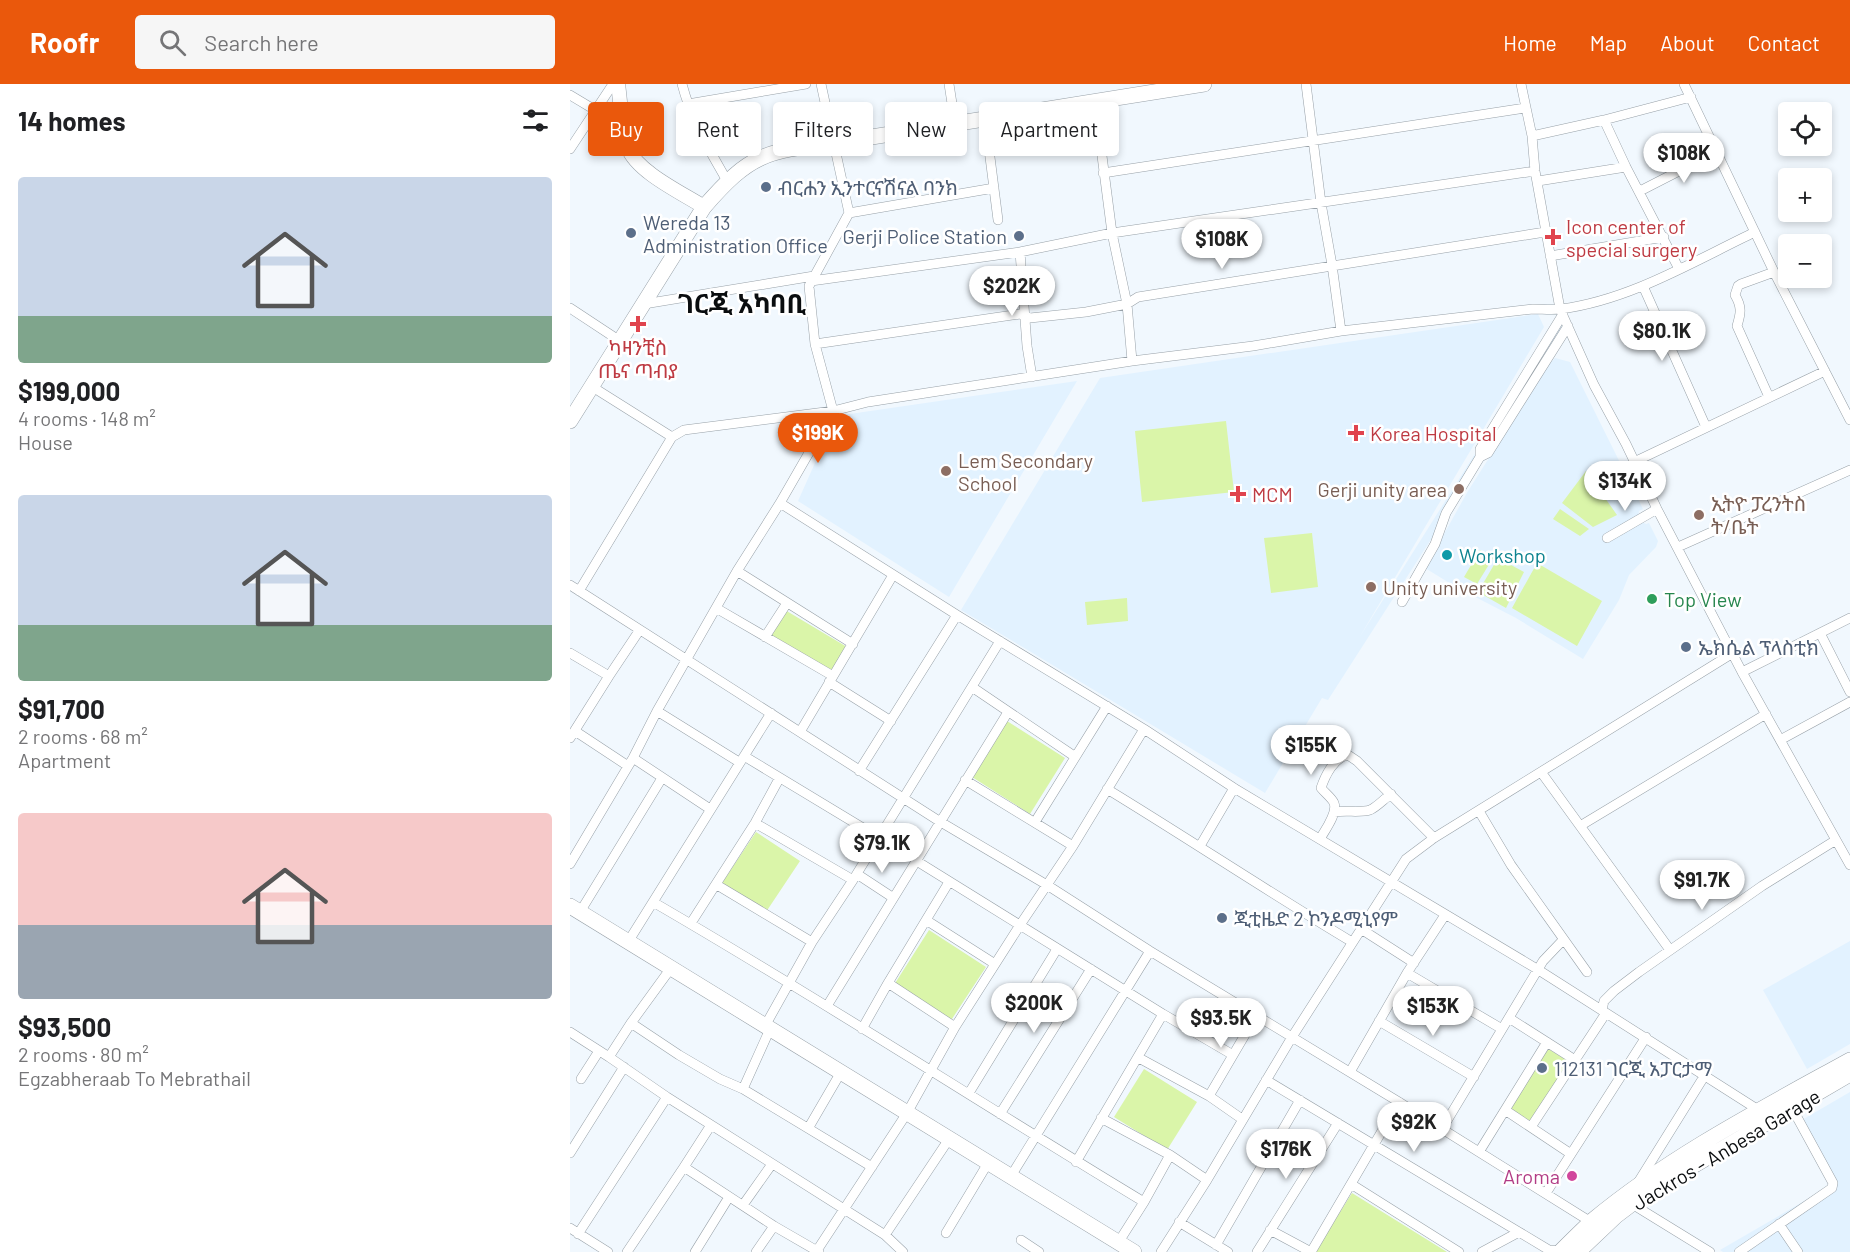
<!DOCTYPE html>
<meta charset="utf-8">
<style>
:root{--surface:#fff;--page:#f6f6f6;--text:#202124;--muted:#757577;--accent:#ea580c}
body{margin:0;font-family:Barlow,"Noto Sans Ethiopic",sans-serif;background:var(--page);color:var(--text);height:100vh;display:flex;flex-direction:column;font-size:22px;white-space:nowrap}
*{box-sizing:border-box;margin:0}
p{font-size:20px;color:var(--muted)}
.icon{flex:none;width:33px;height:33px;fill:none;stroke:currentColor;stroke-width:2;stroke-linecap:round;stroke-linejoin:round}
.map{position:relative;flex:1;overflow:hidden}
.side{display:flex;flex-direction:column;background:var(--surface);width:570px}
.side>*{flex:none}
.hud{position:absolute;left:18px;top:18px;width:570px;height:54px;display:flex;gap:12px}
.buttons{position:absolute;left:1208px;top:18px;display:grid;gap:12px}
.buttons a{display:grid;place-items:center;width:54px;height:54px;border-radius:6px;background:var(--surface);box-shadow:0 3px 9px #0003;font-size:30px}
.price{position:absolute;translate:-50% -51px;padding:0 14px;border-radius:21px;background:#fff;color:#222;font-size:20px;line-height:39px;filter:drop-shadow(0 2px 3px #0008)}
.price::after{content:'';position:absolute;left:50%;top:36px;width:18px;height:14px;margin-left:-9px;background:inherit;clip-path:polygon(0 0,100% 0,50% 100%)}
.price.active{background:var(--accent);color:#fff}
ul{padding:0;list-style:none}
li{display:grid;align-content:center;gap:12px;height:318px;padding:0 18px}
li span{display:grid;place-items:center;height:186px;border-radius:6px;color:#555}
li>.icon{margin-inline-start:auto}
span .icon{width:108px;height:108px;fill:#fffc;stroke-width:1}
li b{font-size:26px}
h2{display:flex;justify-content:space-between;align-items:center;height:72px;padding:0 18px;font-size:26px}
.tag{padding:0 21px;border-radius:6px;background:var(--surface);box-shadow:0 3px 9px #0003;font-size:21px;line-height:54px}
.tag.active{background:var(--accent);color:#fff}
header{display:flex;align-items:center;gap:36px;box-sizing:border-box;height:84px;padding:0 30px;background:var(--accent);color:#fff}
header strong{font-size:28px}
nav{display:flex;gap:33px;margin-inline-start:auto;font-size:21px}
.search{width:420px;height:54px;background:var(--page);display:flex;align-items:center;gap:15px;box-sizing:border-box;padding:0 21px;border-radius:6px;color:var(--muted);font-size:22px}
main{display:flex;flex:1;min-height:0}
.map>svg:first-child{display:block}
.built{fill:#e2f2ff}
.green{fill:#daf5a9}
.lines{fill:none;stroke-linecap:round;stroke-linejoin:round}
.street-casing{stroke:#98a1a8;stroke-width:10}
.secondary-casing{stroke:#98a1a8;stroke-width:15}
.primary-casing{stroke:#98a1a8;stroke-width:16}
.street{stroke:#fff;stroke-width:9}
.secondary{stroke:#fff;stroke-width:14}
.primary{stroke:#fff;stroke-width:15}
.service-dot{fill:#5c6f8a;stroke:#fff;stroke-width:2}
.health-dot{fill:#e0444e;stroke:#fff;stroke-width:2}
.education-dot{fill:#8d6e63;stroke:#fff;stroke-width:2}
.culture-dot{fill:#0f9aa8;stroke:#fff;stroke-width:2}
.leisure-dot{fill:#2e9e5b;stroke:#fff;stroke-width:2}
.hotel-dot{fill:#d1479c;stroke:#fff;stroke-width:2}
.labels{text-anchor:middle;dominant-baseline:central;stroke-width:5;stroke-linejoin:round;paint-order:stroke}
.service-label{font-size:20px;fill:#4e5e75;stroke:#fff;text-anchor:start}
.health-label{font-size:20px;fill:#be3a42;stroke:#fff;text-anchor:start}
.education-label{font-size:20px;fill:#785e54;stroke:#fff;text-anchor:start}
.culture-label{font-size:20px;fill:#0d838f;stroke:#fff;text-anchor:start}
.leisure-label{font-size:20px;fill:#27864d;stroke:#fff;text-anchor:start}
.street-label{font-size:20px;fill:#0a0d0f;stroke:#fff}
.hotel-label{font-size:20px;fill:#b23c85;stroke:#fff;text-anchor:end}
.district-label{font-size:26px;font-weight:bold;fill:#0a0d0f;stroke:#fff}
</style>
<header>
<strong>Roofr</strong>
<div class="search"><svg class="icon" aria-label="search" viewBox="0 0 24 24"><circle cx="10" cy="10" r="6"/><path d="M15 15l6 6"/></svg>Search here</div>
<nav><a>Home</a><a>Map</a><a>About</a><a>Contact</a></nav>
</header>
<main>
<section class="side">
<h2>14 homes<svg class="icon" aria-label="filters" viewBox="0 0 24 24"><path d="M4 7h16M4 17h16"/><circle cx="9" cy="7" r="2"/><circle cx="15" cy="17" r="2"/></svg></h2>
<ul>
<li><span style="background:linear-gradient(#c9d6e8 75%,#7fa58c 0)"><svg class="icon" aria-label="home" viewBox="0 0 24 24"><path d="M3 11l9-7 9 7M6 9v11h12V9"/></svg></span><div><b>$199,000</b><p>4 rooms · 148 m²</p><p>House</p></div></li>
<li><span style="background:linear-gradient(#c9d6e8 70%,#7fa58c 0)"><svg class="icon" aria-label="home" viewBox="0 0 24 24"><path d="M3 11l9-7 9 7M6 9v11h12V9"/></svg></span><div><b>$91,700</b><p>2 rooms · 68 m²</p><p>Apartment</p></div></li>
<li><span style="background:linear-gradient(#f6c9c9 60%,#9aa5b1 0)"><svg class="icon" aria-label="home" viewBox="0 0 24 24"><path d="M3 11l9-7 9 7M6 9v11h12V9"/></svg></span><div><b>$93,500</b><p>2 rooms · 80 m²</p><p>Egzabheraab To Mebrathail</p></div></li>
</ul>
</section>
<div class="map">
<svg width="1280" height="1168" viewBox="0 0 1280 1168">
<rect width="100%" height="100%" fill="#f1f8fe"/>
<path class="built" d="M 968,230 L 974,243 L 789,554 L 993,230 L 998,242 L 758,616 L 752,614 L 695,709 L 391,526 L 530,294 Z
M 985,274 L 1000,278 L 1073,425 L 1069,427 L 1068,433 L 1072,438 L 1076,440 L 1079,439 L 1088,457 L 1086,463 L 1059,491 L 1049,516 L 1013,575 L 946,534 L 886,503 L 855,484 L 898,407 L 978,281 Z
M 507,297 L 379,513 L 228,417 L 266,332 Z
M 1280,857 L 1280,960 L 1237,985 L 1193,906 Z
M 1280,1008 L 1280,1168 L 1153,1168 L 1150,1166 L 1267,1098 L 1232,1036 Z"/>
<path class="green" d="M 656,337 L 664,408 L 572,418 L 565,347 Z
M 1016,387 L 1047,431 L 1023,443 L 992,419 Z
M 990,425 L 1019,445 L 1010,452 L 983,435 Z
M 742,449 L 748,503 L 701,509 L 694,454 Z
M 910,466 L 923,474 L 907,500 L 894,493 Z
M 928,474 L 954,488 L 936,524 L 908,508 Z
M 967,479 L 1032,517 L 1007,562 L 942,524 Z
M 557,514 L 558,537 L 517,541 L 515,518 Z
M 215,526 L 277,563 L 260,591 L 198,554 Z
M 437,637 L 495,674 L 460,730 L 402,693 Z
M 186,748 L 230,777 L 196,828 L 152,799 Z
M 359,846 L 416,883 L 378,941 L 322,904 Z
M 977,964 L 1003,980 L 964,1045 L 938,1029 Z
M 574,985 L 627,1018 L 597,1066 L 544,1033 Z
M 782,1109 L 877,1168 L 745,1168 Z"/>
<g class="lines">
<g class="street-casing">
<path id="street" d="M 112,0 C 122,38 138,63 157,97
M 379,0 L 385,39
M 736,0 L 751,119 L 762,181 L 771,247
M 951,0 L 962,52 L 965,87 L 990,225 L 1024,301 L 1056,360 L 1087,425 L 1172,588 L 1280,781
M 1114,0 L 1204,188 L 1280,336
M 0,11 L 25,26
M 525,18 L 542,149 L 557,220 L 562,277
M 118,20 L 236,0
M 415,34 L 428,136
M 1034,36 L 1056,83 L 1109,185
M 962,52 L 1034,36 L 1121,13
M 0,65 L 43,0
M 533,89 L 955,24
M 968,97 L 1056,83
M 1070,107 L 1146,68
M 279,129 L 424,104
M 450,168 L 457,262 L 462,293
M 980,172 L 1094,153
M 241,197 L 450,168 L 542,149 L 965,87
M 1073,202 L 1136,343
M 74,220 L 244,192
M 0,224 L 50,257
M 245,260 L 450,230 L 460,234 L 516,228 L 557,220 L 568,213 L 975,148
M 21,302 L 102,353 L 114,346 L 263,327 L 298,318 L 562,277 L 683,262 L 771,247 L 963,225 C 972,225 982,226 991,225 C 1060,216 1124,177 1185,148
M 1199,313 L 1167,242 C 1171,229 1172,223 1165,211 L 1168,202 L 1171,200 L 1204,188
M 910,373 L 918,369 L 998,242
M 1064,378 L 1255,287
M 210,419 L 263,327 L 245,260 L 239,202 L 279,129 L 251,0
M 1037,454 L 1087,425
M 1108,463 L 1280,386
M 167,487 L 283,560
M 0,501 L 369,737 L 477,801 L 580,867 L 829,1018 L 1021,1138
M 9,507 L 102,353
M 832,518 L 865,460 L 876,429 L 910,373 L 910,365 L 993,230
M 146,524 L 263,592
M 1250,549 L 1280,608
M 195,553 L 217,519
M 0,569 L 39,592 L 69,547
M 1172,588 L 1280,534
M 259,598 L 321,637
M 402,603 L 504,672
M 5,647 L 58,682
M 230,648 L 323,491
M 0,654 L 39,592
M 1210,656 L 1280,618
M 174,672 L 308,753
M 63,674 L 140,725
M 169,678 L 87,627 L 167,487 L 210,419 L 387,531
M 289,687 L 387,531 L 574,645 L 664,704 L 967,885 L 1190,1027
M 971,688 L 1100,866
M 395,696 L 503,762
M 537,705 C 619,755 700,809 782,858
M 909,727 L 941,781 L 1017,888
M 764,728 C 776,726 791,729 800,726 C 807,723 814,715 821,710
M 465,738 L 537,622
M 185,739 L 283,796
M 1010,742 L 1196,630
M 750,755 C 755,746 768,729 764,719 C 762,714 755,709 751,704 C 755,692 764,673 778,671 L 787,677 L 864,754
M 630,762 L 664,704
M 345,776 L 593,930 L 663,971
M 0,780 L 63,674 L 87,627
M 287,790 L 322,813
M 147,801 L 242,858
M 83,818 C 249,914 410,1019 574,1118
M 10,828 L 92,694
M 356,836 L 379,798
M 121,839 L 185,739 L 209,695
M 791,845 L 844,879
M 58,858 L 201,629
M 101,884 L 61,939 L 39,973 L 97,1013 L 315,1151 L 333,1168
M 837,889 L 932,945
M 257,922 L 438,628
M 1032,926 L 1034,917 L 1044,907 L 1069,888 L 1192,802 L 1266,756
M 939,934 L 1005,976
M 809,937 L 904,993
M 61,939 L 109,971 L 150,995 L 173,1005 L 302,1083
M 195,942 L 242,858 L 283,796 L 430,557
M 385,943 L 318,899 L 356,836 L 425,880
M 292,945 L 318,899
M 0,948 L 39,973
M 569,974 L 639,1012 L 672,1035
M 780,988 L 837,889 L 875,831
M 11,995 L 29,967
M 696,996 L 949,1148 L 979,1166 L 991,1167
M 173,1005 L 200,945
M 399,1009 L 487,865
M 639,1012 L 686,932
M 935,1026 L 1001,1070
M 430,1030 L 521,885
M 531,1034 L 600,1071 L 637,1096
M 141,1041 L 114,1083 L 204,1142 L 249,1168
M 239,1043 L 271,988
M 961,1043 L 1036,929
M 872,1045 L 973,877 L 993,856
M 909,1068 L 977,958
M 0,1069 L 54,983
M 506,1078 L 593,930
M 441,1092 L 580,867
M 1069,1097 L 1135,991
M 781,1100 L 889,1168
M 976,1109 L 1076,953
M 1062,1120 L 1140,1168
M 173,1121 L 202,1080
M 609,1138 L 658,1168
M 1209,1140 L 1228,1168
M 0,1144 L 38,1168
M 700,1146 L 741,1168
M 376,1149 L 418,1079
M 8,1150 L 97,1013
M 315,1151 L 379,1055
M 451,1156 L 469,1168
M 548,1159 L 574,1118 L 600,1071
M 646,1161 L 730,1016
M 57,1168 L 114,1083
M 125,1168 L 159,1113
M 186,1168 L 204,1142
M 246,1168 L 337,1029 L 385,943 L 450,841 L 503,762 L 574,645
M 591,1168 L 637,1096 L 722,953 L 836,775 L 864,754 L 1163,569
M 687,1168 L 768,1039
M 741,1168 L 829,1018
M 912,1168 L 949,1148
M 1169,1168 L 1262,1104 L 1263,1099 L 1222,1024"/>
</g>
<g class="secondary-casing">
<path id="secondary" d="M 48,0 C 51,21 51,44 58,64 C 67,88 112,109 134,123"/>
</g>
<g class="primary-casing">
<path id="primary" d="M 0,337 L 134,123 C 180,70 195,67 264,59 L 634,0
M 0,822 L 564,1168
M 990,1168 C 1001,1157 1012,1146 1023,1136 C 1100,1072 1193,1024 1280,976
M 1008,1168 L 1046,1132 L 1075,1110 L 1280,990"/>
</g>
<use href="#street" class="street"/>
<use href="#secondary" class="secondary"/>
<use href="#primary" class="primary"/>
</g>
<g class="service-dot">
<circle cx="196" cy="103" r="6"/>
<circle cx="61" cy="149" r="6"/>
<circle cx="449" cy="152" r="6"/>
<circle cx="1116" cy="563" r="6"/>
<circle cx="652" cy="834" r="6"/>
<circle cx="972" cy="984" r="6"/>
</g>
<g class="health-dot">
<path d="M980 144h6v6h6v6h-6v6h-6v-6h-6v-6h6z"/>
<path d="M65 231h6v6h6v6h-6v6h-6v-6h-6v-6h6z"/>
<path d="M783 340h6v6h6v6h-6v6h-6v-6h-6v-6h6z"/>
<path d="M665 401h6v6h6v6h-6v6h-6v-6h-6v-6h6z"/>
</g>
<g class="education-dot">
<circle cx="376" cy="387" r="6"/>
<circle cx="889" cy="405" r="6"/>
<circle cx="1129" cy="431" r="6"/>
<circle cx="801" cy="503" r="6"/>
</g>
<circle class="culture-dot" cx="877" cy="471" r="6"/>
<circle class="leisure-dot" cx="1082" cy="515" r="6"/>
<circle class="hotel-dot" cx="1002" cy="1092" r="6"/>
<g class="labels">
<g class="service-label">
<text x="208" y="103">ብርሐን ኢንተርናሽናል ባንክ</text>
<text x="73" y="138">Wereda 13<tspan x="73" dy="23">Administration Office</tspan></text>
<text x="437" y="152" text-anchor="end">Gerji Police Station</text>
<text x="1128" y="563">ኤክሴል ፕላስቲክ</text>
<text x="664" y="834">ጂቲዜድ 2 ኮንዶሚኒየም</text>
<text x="984" y="984">112131 ገርጂ አፓርታማ</text>
</g>
<g class="health-label">
<text x="996" y="142">Icon center of<tspan x="996" dy="23">special surgery</tspan></text>
<text x="68" y="263" text-anchor="middle">ካዛንቺስ<tspan x="68" dy="23">ጤና ጣብያ</tspan></text>
<text x="800" y="349">Korea Hospital</text>
<text x="682" y="410">MCM</text>
</g>
<g class="education-label">
<text x="388" y="376">Lem Secondary<tspan x="388" dy="23">School</tspan></text>
<text x="877" y="405" text-anchor="end">Gerji unity area</text>
<text x="1141" y="419">ኢትዮ ፓረንትስ<tspan x="1141" dy="23">ት/ቤት</tspan></text>
<text x="813" y="503">Unity university</text>
</g>
<g class="culture-label">
<text x="889" y="471">Workshop</text>
</g>
<g class="leisure-label">
<text x="1094" y="515">Top View</text>
</g>
<g class="street-label">
<text transform="translate(1156 1065) rotate(-31)">Jackros - Anbesa Garage</text>
</g>
<g class="hotel-label">
<text x="990" y="1092">Aroma</text>
</g>
<g class="district-label">
<text x="172" y="218">ገርጂ አካባቢ</text>
</g>
</g>
</svg>
<div class="buttons">
<a><svg class="icon" aria-label="locate" viewBox="0 0 24 24"><circle cx="12" cy="12" r="6"/><path d="M12 2v4M12 18v4M2 12h4M18 12h4"/></svg></a>
<a>+</a>
<a>−</a>
</div>
<b class="price" style="left:1114px;top:100px">$108K</b>
<b class="price" style="left:652px;top:186px">$108K</b>
<b class="price" style="left:442px;top:233px">$202K</b>
<b class="price" style="left:1092px;top:278px">$80.1K</b>
<b class="price active" style="left:248px;top:380px">$199K</b>
<b class="price" style="left:1055px;top:428px">$134K</b>
<b class="price" style="left:741px;top:692px">$155K</b>
<b class="price" style="left:312px;top:790px">$79.1K</b>
<b class="price" style="left:1132px;top:827px">$91.7K</b>
<b class="price" style="left:464px;top:950px">$200K</b>
<b class="price" style="left:863px;top:953px">$153K</b>
<b class="price" style="left:651px;top:965px">$93.5K</b>
<b class="price" style="left:844px;top:1069px">$92K</b>
<b class="price" style="left:716px;top:1096px">$176K</b>
<div class="hud">
<a class="tag active">Buy</a>
<a class="tag">Rent</a>
<a class="tag">Filters</a>
<a class="tag">New</a>
<a class="tag">Apartment</a>
</div>
</div>
</main>
